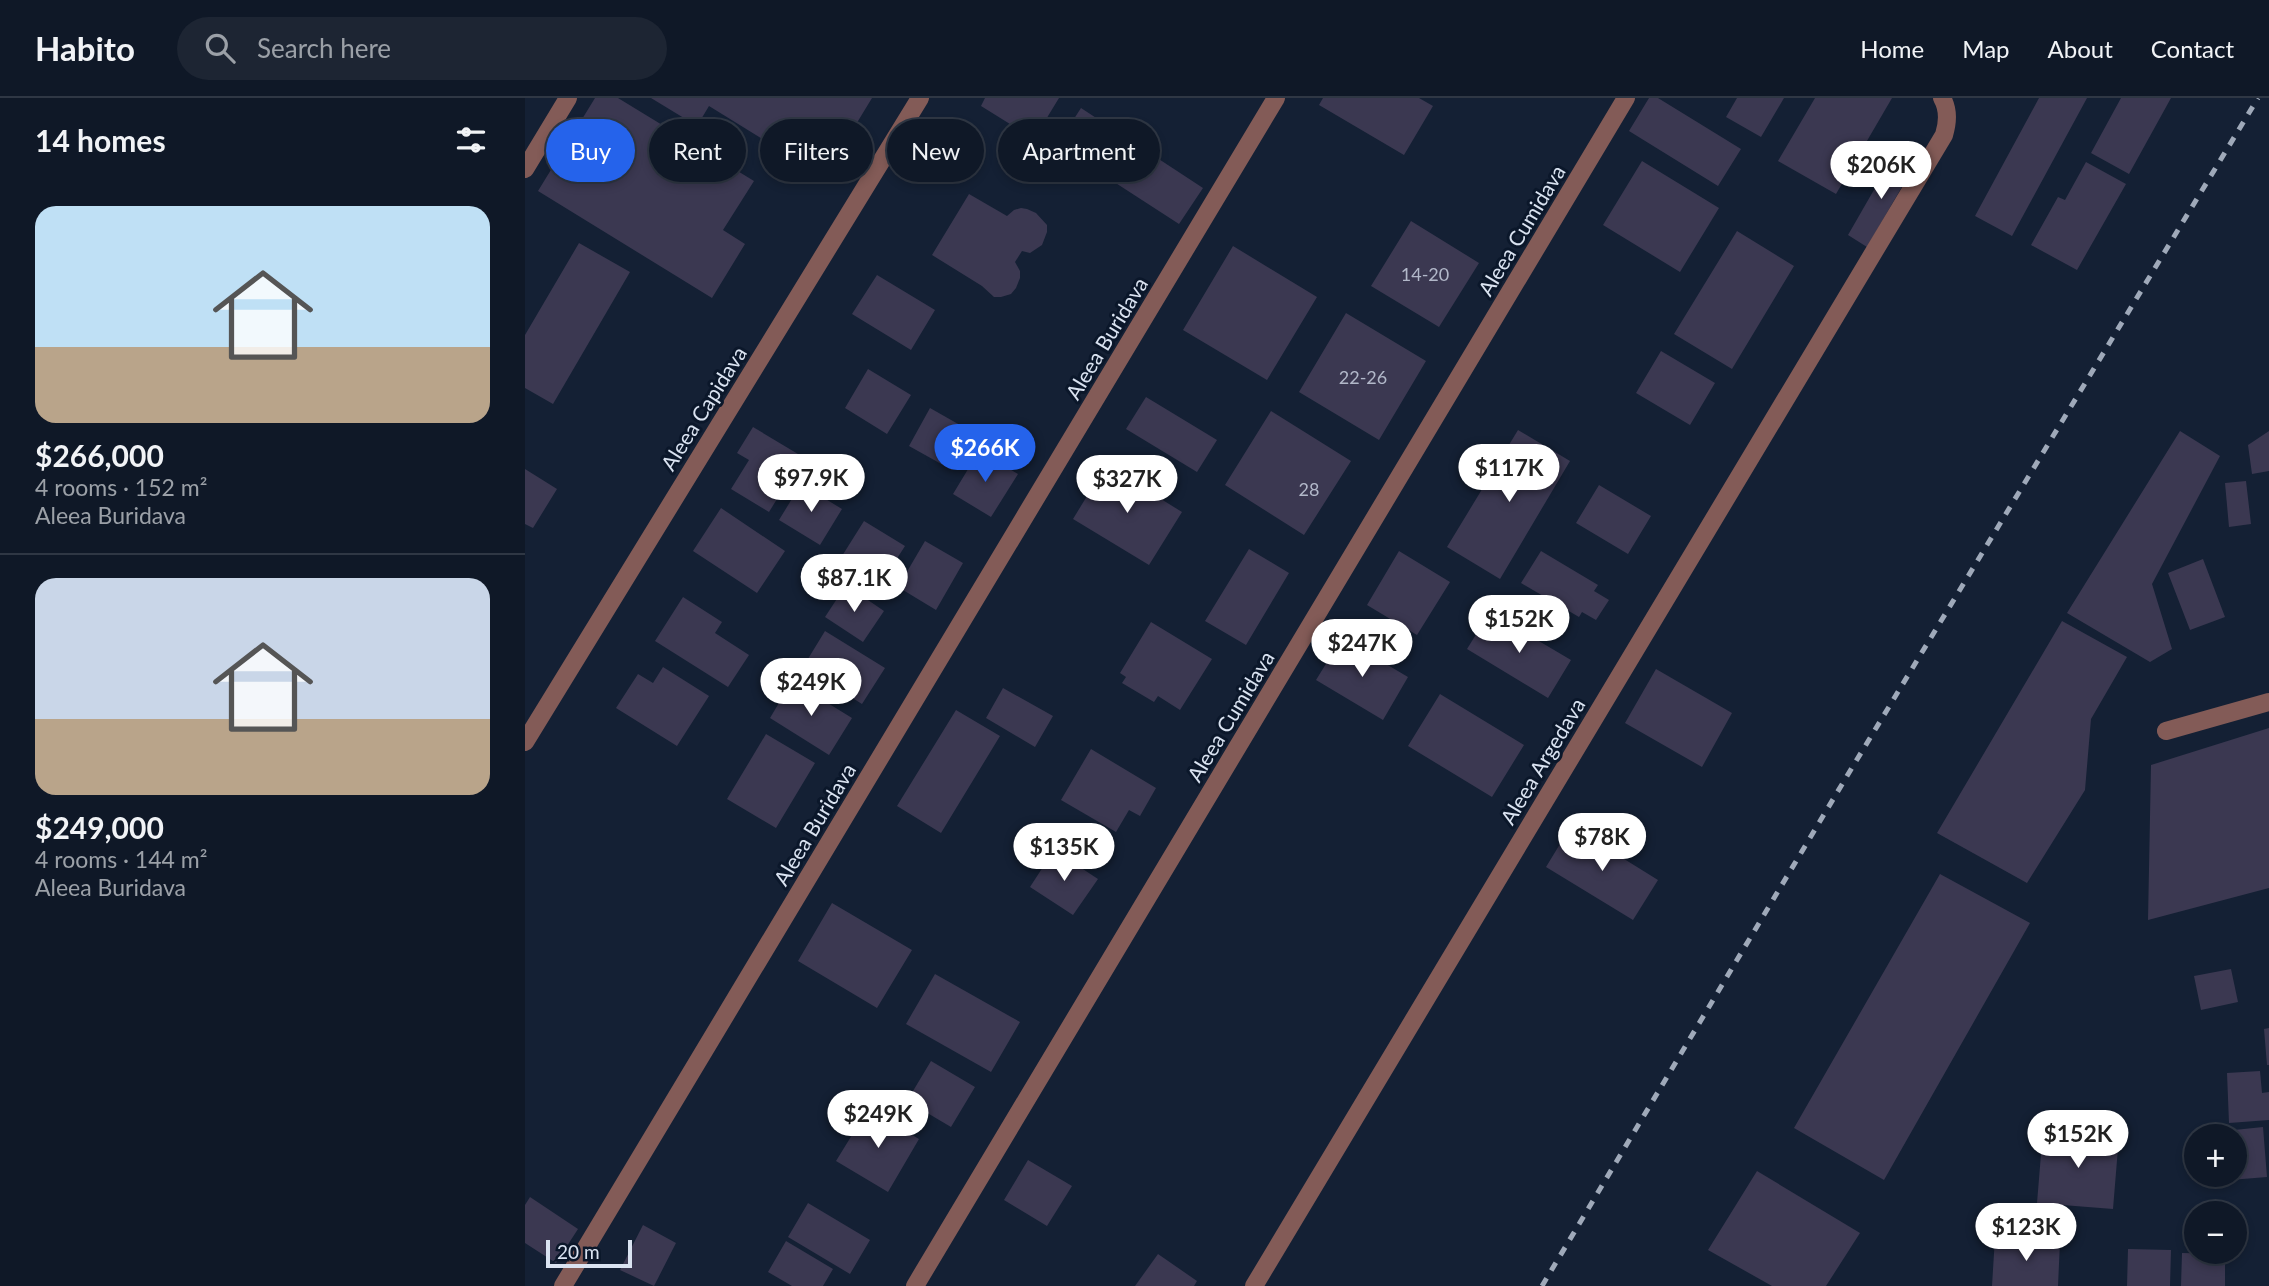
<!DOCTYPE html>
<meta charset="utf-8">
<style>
:root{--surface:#0f1827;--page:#1d2533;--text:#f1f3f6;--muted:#9ba0a7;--line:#2f3744;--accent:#2563eb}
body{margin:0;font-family:Lato,sans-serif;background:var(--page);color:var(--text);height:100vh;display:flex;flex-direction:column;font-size:26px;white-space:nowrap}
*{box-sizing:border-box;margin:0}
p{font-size:23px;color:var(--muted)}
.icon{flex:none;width:38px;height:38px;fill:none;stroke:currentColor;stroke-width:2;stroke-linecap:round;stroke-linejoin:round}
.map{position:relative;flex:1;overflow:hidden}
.drawer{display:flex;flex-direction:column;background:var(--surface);width:525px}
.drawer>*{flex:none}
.guide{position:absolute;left:21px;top:21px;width:665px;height:63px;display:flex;gap:14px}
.buttons{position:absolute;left:1659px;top:1026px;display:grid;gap:14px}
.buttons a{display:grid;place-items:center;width:63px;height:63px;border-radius:50%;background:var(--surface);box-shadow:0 4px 10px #0003,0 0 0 2px var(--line);font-size:35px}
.scale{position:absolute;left:21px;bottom:18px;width:86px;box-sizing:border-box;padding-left:7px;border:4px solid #dae3f1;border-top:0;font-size:19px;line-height:24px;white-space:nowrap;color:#dae3f1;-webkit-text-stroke:5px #0b172a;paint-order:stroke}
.price{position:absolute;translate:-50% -60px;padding:0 16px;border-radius:24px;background:#fff;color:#222;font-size:23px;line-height:46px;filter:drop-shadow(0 2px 4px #0008)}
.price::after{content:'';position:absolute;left:50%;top:42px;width:21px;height:16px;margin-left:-10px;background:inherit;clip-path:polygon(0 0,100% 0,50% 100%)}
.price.current{background:var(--accent);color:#fff}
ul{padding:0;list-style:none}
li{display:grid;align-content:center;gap:14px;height:371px;padding:0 35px}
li+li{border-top:2px solid var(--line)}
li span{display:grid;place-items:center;height:217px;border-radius:21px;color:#555}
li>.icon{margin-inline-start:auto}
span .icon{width:126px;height:126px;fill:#fffc;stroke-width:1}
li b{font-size:30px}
h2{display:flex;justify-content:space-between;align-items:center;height:84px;padding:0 35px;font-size:30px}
.pill{padding:0 24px;border-radius:32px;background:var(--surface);box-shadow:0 4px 10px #0003,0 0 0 2px var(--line);font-size:24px;line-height:63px}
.pill.current{background:var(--accent);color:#fff}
header{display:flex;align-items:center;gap:42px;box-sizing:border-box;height:98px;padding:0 35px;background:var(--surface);border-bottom:2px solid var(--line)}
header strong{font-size:33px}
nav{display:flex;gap:38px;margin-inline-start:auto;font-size:24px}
.search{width:490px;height:63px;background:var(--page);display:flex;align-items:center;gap:18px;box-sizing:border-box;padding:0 24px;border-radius:38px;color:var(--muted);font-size:26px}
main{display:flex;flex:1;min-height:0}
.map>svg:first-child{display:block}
.building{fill:#3b3851}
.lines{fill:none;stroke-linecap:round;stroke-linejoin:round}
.street{stroke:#835b57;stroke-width:18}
.rail{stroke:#9fa9b9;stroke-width:5;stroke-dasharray:9 9;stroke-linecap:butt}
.labels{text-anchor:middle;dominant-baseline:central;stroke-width:6;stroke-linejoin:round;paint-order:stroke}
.number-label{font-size:18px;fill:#b2b8c9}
.street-label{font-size:21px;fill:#dae3f1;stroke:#0b172a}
</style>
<header>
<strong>Habito</strong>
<div class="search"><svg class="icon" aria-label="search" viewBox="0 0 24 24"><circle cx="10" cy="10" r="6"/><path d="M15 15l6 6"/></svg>Search here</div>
<nav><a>Home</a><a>Map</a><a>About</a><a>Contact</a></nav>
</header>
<main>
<section class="drawer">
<h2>14 homes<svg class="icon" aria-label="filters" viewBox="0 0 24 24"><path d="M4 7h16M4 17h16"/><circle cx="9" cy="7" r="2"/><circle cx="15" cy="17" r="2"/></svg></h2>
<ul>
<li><span style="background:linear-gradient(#bfe0f5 65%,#b9a48a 0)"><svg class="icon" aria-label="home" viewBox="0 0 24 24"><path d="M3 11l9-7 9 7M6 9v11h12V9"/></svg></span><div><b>$266,000</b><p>4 rooms · 152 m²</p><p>Aleea Buridava</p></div></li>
<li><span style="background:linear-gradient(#c9d6e8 65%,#b9a48a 0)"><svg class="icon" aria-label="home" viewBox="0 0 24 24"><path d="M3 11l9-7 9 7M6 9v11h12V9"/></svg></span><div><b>$249,000</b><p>4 rooms · 144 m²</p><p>Aleea Buridava</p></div></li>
</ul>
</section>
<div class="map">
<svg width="1744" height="1188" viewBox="0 0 1744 1188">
<rect width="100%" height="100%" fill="#142034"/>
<path class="building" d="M 70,0 L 93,0 L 229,83 L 198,132 L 220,146 L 187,200 L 13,93 Z
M 126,0 L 347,0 L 299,79 L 184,8 L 172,28 Z
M 460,0 L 534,0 L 509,41 L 456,8 Z
M 798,0 L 894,0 L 908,8 L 879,57 L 794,7 Z
M 1124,0 L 1133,0 L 1216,51 L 1193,88 L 1104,33 Z
M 1212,0 L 1259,0 L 1236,39 L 1201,19 Z
M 1290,0 L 1367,0 L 1311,96 L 1253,63 Z
M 1514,0 L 1562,0 L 1487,138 L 1450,118 Z
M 1596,0 L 1646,0 L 1604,76 L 1566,55 Z
M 556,10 L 678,90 L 654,126 L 532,47 Z
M 1369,57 L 1389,68 L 1342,149 L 1323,137 Z
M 1117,63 L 1194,110 L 1155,174 L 1078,127 Z
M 1561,64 L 1601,86 L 1552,172 L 1506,147 L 1533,99 L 1540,102 Z
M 444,96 L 482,118 L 489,112 L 496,110 L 502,111 L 511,115 L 522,127 L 522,134 L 517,147 L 505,155 L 497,153 L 490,164 L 495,173 L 495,180 L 491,190 L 486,196 L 476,199 L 469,199 L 457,188 L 407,157 Z
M 886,123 L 954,165 L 914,229 L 846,188 Z
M 1212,133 L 1269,168 L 1207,271 L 1149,236 Z
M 54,145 L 105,174 L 28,306 L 0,290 L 0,237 Z
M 708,148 L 792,199 L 742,282 L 658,232 Z
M 352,177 L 410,212 L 386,252 L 327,216 Z
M 821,215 L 901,263 L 854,342 L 774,294 Z
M 1136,253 L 1190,285 L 1165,327 L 1111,295 Z
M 343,271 L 386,297 L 362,336 L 320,310 Z
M 621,299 L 692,342 L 672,374 L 601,331 Z
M 405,310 L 449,335 L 427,372 L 384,348 Z
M 746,313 L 826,363 L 779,437 L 700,387 Z
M 228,329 L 278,359 L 244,414 L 206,391 L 224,362 L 212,355 Z
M 993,332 L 1045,363 L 975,481 L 922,449 Z
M 1655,333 L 1695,358 L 1627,486 L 1647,551 L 1625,564 L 1542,515 Z
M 1744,333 L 1744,373 L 1727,376 L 1723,347 Z
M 454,353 L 493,376 L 466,419 L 428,396 Z
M 581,367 L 657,414 L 624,467 L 548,421 Z
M 0,371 L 32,391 L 8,430 L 0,426 Z
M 1721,383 L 1726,426 L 1704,429 L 1700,385 Z
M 276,386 L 317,411 L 295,447 L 254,422 Z
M 1074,387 L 1126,418 L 1103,456 L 1051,425 Z
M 196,410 L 260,453 L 232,495 L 168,453 Z
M 339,423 L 380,448 L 357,484 L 317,458 Z
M 400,443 L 438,465 L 411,512 L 373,489 Z
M 724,451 L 764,475 L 721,547 L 680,523 Z
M 874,453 L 925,484 L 892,537 L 842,507 Z
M 1016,453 L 1073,487 L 1069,493 L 1084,502 L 1071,522 L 1057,514 L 1054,519 L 996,485 Z
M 1678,461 L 1700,519 L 1665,532 L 1643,475 Z
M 321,487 L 359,513 L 338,544 L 300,519 Z
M 158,499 L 197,524 L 190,535 L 224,557 L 203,589 L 130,543 Z
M 965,514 L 1046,562 L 1023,600 L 942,551 Z
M 1537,523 L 1602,559 L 1566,621 L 1560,692 L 1502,785 L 1412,735 Z
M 626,524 L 687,561 L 655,612 L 633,598 L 629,604 L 597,585 L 601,579 L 595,575 Z
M 300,533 L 360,570 L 337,606 L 278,569 Z
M 817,540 L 883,579 L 858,622 L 791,582 Z
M 138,569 L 184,598 L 152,648 L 91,610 L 113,576 L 128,585 Z
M 1131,571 L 1207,615 L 1177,669 L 1100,625 Z
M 267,583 L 327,620 L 304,657 L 245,620 Z
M 478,590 L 528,618 L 510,649 L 461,620 Z
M 915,596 L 999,647 L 967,699 L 883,648 Z
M 431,612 L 475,638 L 416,735 L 372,708 Z
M 1744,630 L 1744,790 L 1623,822 L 1626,667 Z
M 241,636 L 290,665 L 251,730 L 202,701 Z
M 566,651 L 631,690 L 615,718 L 604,712 L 591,734 L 536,702 Z
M 1046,728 L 1133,782 L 1108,822 L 1021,769 Z
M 529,752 L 573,781 L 548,817 L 505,789 Z
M 1415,776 L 1505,825 L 1359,1082 L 1269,1030 Z
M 307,805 L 387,852 L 352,910 L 273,863 Z
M 1706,871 L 1713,904 L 1676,912 L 1669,878 Z
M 410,876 L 495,924 L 466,974 L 381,926 Z
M 1744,930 L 1744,967 L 1742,967 L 1739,931 Z
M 406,963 L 450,989 L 426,1029 L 382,1003 Z
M 1735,973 L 1737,995 L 1744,994 L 1744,1022 L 1704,1025 L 1702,975 Z
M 343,1011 L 394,1041 L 363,1094 L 311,1063 Z
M 1738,1029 L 1742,1079 L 1693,1083 L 1693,1076 L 1710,1076 L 1710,1038 L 1691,1038 L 1690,1034 Z
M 1518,1032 L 1594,1038 L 1588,1111 L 1512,1105 Z
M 503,1062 L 547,1088 L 522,1128 L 479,1102 Z
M 1232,1073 L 1335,1135 L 1301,1188 L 1247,1188 L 1183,1152 Z
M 5,1099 L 53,1131 L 31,1165 L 0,1145 L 0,1107 Z
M 283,1105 L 345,1142 L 325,1176 L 263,1139 Z
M 118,1127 L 151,1145 L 129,1188 L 95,1172 Z
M 1470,1139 L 1535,1144 L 1533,1188 L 1467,1188 Z
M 261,1143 L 308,1171 L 298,1188 L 267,1188 L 243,1174 Z
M 1603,1151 L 1646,1152 L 1645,1188 L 1602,1188 Z
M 1657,1155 L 1700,1156 L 1700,1188 L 1656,1188 Z
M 633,1156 L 672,1183 L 669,1188 L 610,1188 Z"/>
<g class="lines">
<path class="street" d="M 0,71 L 43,0
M 1641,633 L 1744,604
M 0,644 L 395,0
M 38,1188 L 751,0
M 390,1188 L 1101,0
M 729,1188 L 1419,37 C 1423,24 1424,12 1417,0"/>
<path class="rail" d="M 1017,1188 L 1322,678 L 1733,0"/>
</g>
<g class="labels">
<g class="number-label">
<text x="900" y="176">14-20</text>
<text x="838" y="279">22-26</text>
<text x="784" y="391">28</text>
</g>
<g class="street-label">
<text transform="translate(996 132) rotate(-59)">Aleea Cumidava</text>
<text transform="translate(581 240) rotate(-59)">Aleea Buridava</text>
<text transform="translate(178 310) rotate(-58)">Aleea Capidava</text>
<text transform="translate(705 618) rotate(-59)">Aleea Cumidava</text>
<text transform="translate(1017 663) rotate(-59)">Aleea Argedava</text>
<text transform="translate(289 726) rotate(-59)">Aleea Buridava</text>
</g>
</g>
</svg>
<div class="buttons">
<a>+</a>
<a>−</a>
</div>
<div class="scale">20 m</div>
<b class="price" style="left:1356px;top:103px">$206K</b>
<b class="price current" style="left:460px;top:386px">$266K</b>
<b class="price" style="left:984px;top:406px">$117K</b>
<b class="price" style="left:286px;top:416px">$97.9K</b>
<b class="price" style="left:602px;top:417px">$327K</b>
<b class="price" style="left:329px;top:516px">$87.1K</b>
<b class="price" style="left:994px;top:557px">$152K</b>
<b class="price" style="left:837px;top:581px">$247K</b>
<b class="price" style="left:286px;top:620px">$249K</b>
<b class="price" style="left:1077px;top:775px">$78K</b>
<b class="price" style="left:539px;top:785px">$135K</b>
<b class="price" style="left:353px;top:1052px">$249K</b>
<b class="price" style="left:1553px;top:1072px">$152K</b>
<b class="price" style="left:1501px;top:1165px">$123K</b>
<div class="guide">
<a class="pill current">Buy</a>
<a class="pill">Rent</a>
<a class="pill">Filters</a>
<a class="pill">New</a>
<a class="pill">Apartment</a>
</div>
</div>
</main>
